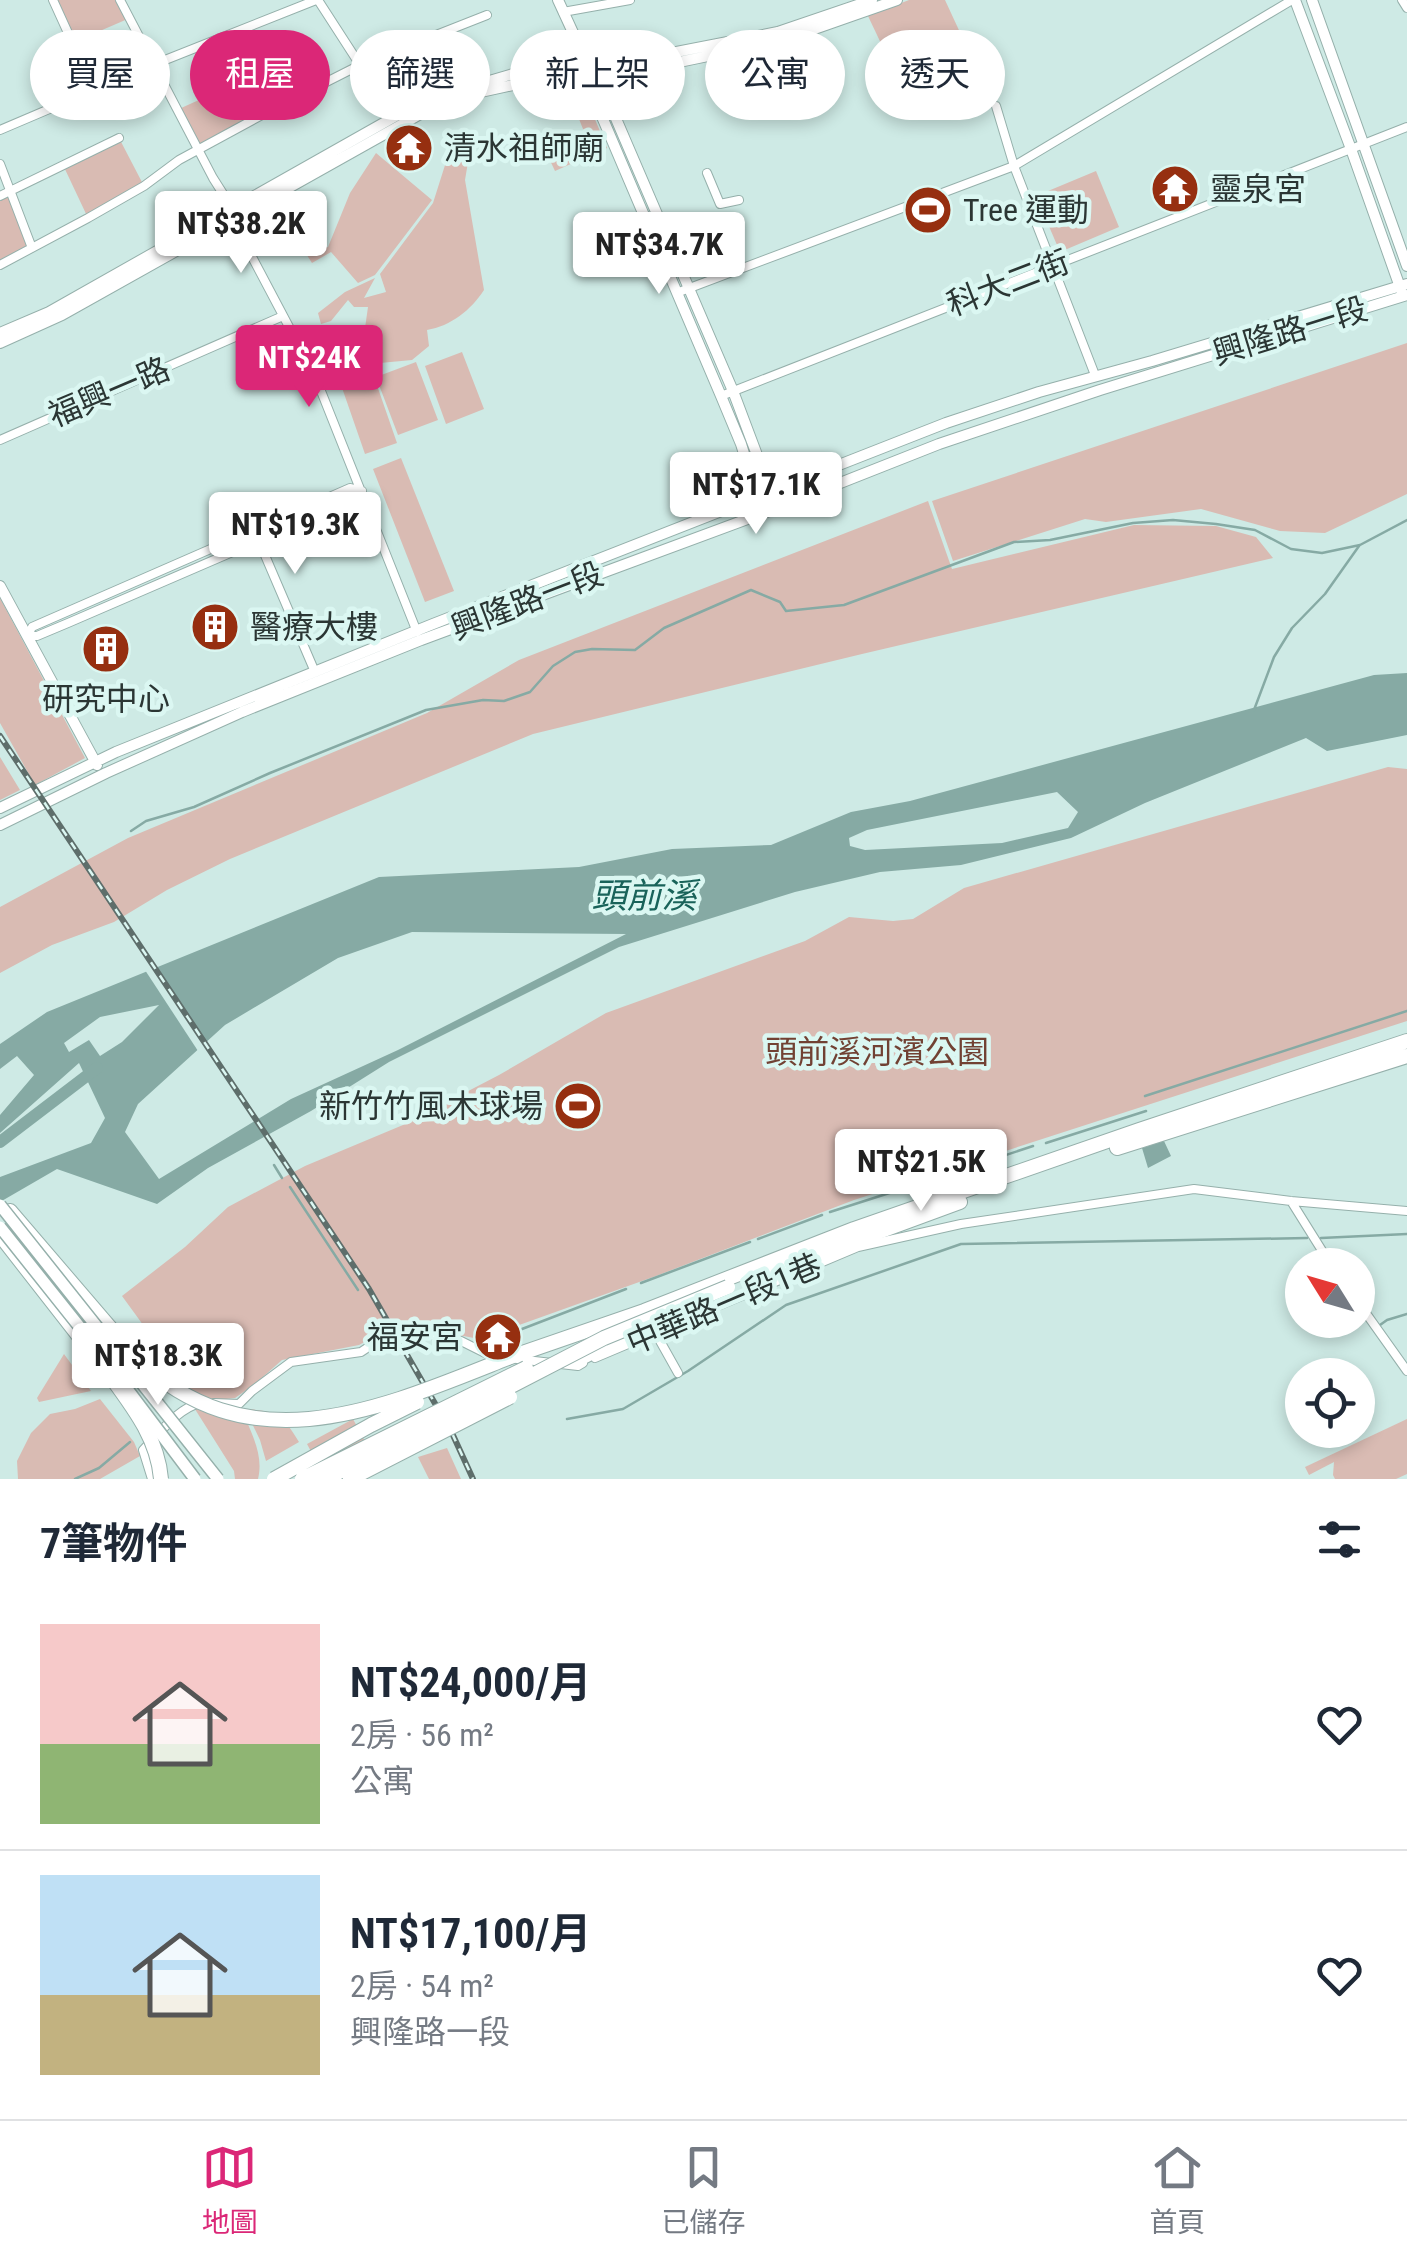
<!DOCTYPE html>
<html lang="zh-TW">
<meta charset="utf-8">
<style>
:root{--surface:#fff;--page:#f2f2f3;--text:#1f2937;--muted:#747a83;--line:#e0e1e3;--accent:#db2777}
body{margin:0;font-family:"Roboto Condensed","Noto Sans TC",sans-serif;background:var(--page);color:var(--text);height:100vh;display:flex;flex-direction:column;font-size:38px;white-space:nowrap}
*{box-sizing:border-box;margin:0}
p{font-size:32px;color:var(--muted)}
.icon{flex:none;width:55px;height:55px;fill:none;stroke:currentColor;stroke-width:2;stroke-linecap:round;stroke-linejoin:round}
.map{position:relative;height:1479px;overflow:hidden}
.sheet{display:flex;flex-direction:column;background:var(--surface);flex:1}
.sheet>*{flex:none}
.banner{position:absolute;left:30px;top:30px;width:1348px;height:90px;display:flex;gap:20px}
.needle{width:65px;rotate:307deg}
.fabs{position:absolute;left:1285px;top:1248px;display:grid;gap:20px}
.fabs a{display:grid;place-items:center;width:90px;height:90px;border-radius:50%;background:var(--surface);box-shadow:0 5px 15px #0003;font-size:50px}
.price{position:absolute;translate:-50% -85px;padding:0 22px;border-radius:10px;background:#fff;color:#222;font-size:32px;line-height:65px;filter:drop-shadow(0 2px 5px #0008)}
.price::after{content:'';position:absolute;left:50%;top:60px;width:30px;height:22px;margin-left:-15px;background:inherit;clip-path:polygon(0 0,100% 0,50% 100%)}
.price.selected{background:var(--accent);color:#fff}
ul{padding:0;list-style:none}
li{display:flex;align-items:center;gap:30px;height:250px;padding:0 40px}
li+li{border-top:2px solid var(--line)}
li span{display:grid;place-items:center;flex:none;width:280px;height:200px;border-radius:0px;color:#555}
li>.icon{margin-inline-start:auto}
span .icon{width:120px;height:120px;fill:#fffc;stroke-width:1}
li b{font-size:42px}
h2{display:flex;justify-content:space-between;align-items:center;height:120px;padding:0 40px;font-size:42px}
.chip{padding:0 35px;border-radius:45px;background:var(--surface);box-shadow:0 5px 15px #0003;font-size:35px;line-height:90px}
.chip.selected{background:var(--accent);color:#fff}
.tab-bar{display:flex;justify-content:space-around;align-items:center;height:140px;border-top:2px solid var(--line);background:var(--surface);font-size:28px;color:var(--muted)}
.tab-bar a{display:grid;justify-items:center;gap:5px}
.tab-bar .selected{color:var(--accent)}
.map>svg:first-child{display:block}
.green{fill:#d9bbb3}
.water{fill:#86aaa4;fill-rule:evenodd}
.pier{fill:#ceeae5}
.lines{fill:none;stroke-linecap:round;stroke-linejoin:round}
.stream{stroke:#86aaa4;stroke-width:2.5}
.river{stroke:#86aaa4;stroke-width:12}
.street-casing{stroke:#95b0ab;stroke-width:10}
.secondary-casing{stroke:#95b0ab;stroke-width:12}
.highway-casing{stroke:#95b0ab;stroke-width:16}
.street{stroke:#fff;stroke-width:8}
.secondary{stroke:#fff;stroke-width:10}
.highway{stroke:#fff;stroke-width:14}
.rail-casing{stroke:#5e6e6b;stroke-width:6}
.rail{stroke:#dbf7f2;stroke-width:2.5;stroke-dasharray:8;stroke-linecap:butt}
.primary-bridge-casing{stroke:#95b0ab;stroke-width:14;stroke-linecap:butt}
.highway-bridge-casing{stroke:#95b0ab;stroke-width:16;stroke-linecap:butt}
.primary-bridge{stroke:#fff;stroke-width:11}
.highway-bridge{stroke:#fff;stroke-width:14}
.labels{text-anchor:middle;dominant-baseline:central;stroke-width:9;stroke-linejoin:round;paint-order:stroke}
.poi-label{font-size:32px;fill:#2b3634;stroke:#dbf7f2;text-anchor:start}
.street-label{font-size:32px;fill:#2b3634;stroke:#dbf7f2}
.park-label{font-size:32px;fill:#714133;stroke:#dbf7f2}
.water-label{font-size:35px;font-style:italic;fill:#19635a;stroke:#dbf7f2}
</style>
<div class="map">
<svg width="1407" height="1479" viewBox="0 0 1407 1479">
<rect width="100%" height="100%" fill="#ceeae5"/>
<path class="green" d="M 53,0 L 120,0 L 130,18 L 72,43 Z
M 909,0 L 945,0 L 976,67 L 905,94 L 868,16 Z
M 254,75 L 273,109 L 199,149 L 179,109 Z
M 589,105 L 607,148 L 555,171 L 540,139 L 585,134 L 575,109 Z
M 119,138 L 144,186 L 88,218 L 63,165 Z
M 376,153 L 432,200 L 375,275 L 358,283 L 331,252 L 312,263 L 303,249 L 316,250 L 328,247 L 350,193 Z
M 446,162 L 468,162 L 465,180 L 484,290 C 471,310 451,326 427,330 L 429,346 L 412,360 L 380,363 L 363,342 L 368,307 L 354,307 L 348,300 L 331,321 L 321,324 L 318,313 L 345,292 L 375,278 L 364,298 L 386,292 L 380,274 L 433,203 Z
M 1096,171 L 1119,227 L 1060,252 L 1036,196 Z
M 10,192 L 32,248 L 0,265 L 0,196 Z
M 1407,343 L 1407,494 L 1325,533 L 1280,531 L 1201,509 L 1106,522 L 1085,519 L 953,561 L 932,501 Z
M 462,352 L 484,409 L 446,424 L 425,366 Z
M 416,362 L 438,420 L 398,435 L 376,377 Z
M 372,371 L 397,443 L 365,454 L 340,382 Z
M 401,458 L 454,591 L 425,602 L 373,469 Z
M 928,501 L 952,569 L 1134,525 L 1216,526 L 1256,537 L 1273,558 L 862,654 L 533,734 L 230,859 L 167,890 L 114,922 L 52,945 L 0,973 L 0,907 L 128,838 L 427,713 L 519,660 Z
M 0,598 L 85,758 L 35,785 L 0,723 Z
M 0,757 L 20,790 L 0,800 Z
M 1388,767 L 1407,769 L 1407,1021 L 854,1200 L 656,1276 L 508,1329 L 474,1338 L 406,1325 L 381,1333 L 359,1345 L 282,1360 L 255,1384 L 235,1398 L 191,1403 L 157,1344 L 122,1296 L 185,1247 L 228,1207 L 305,1166 L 403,1125 L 499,1075 L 606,1013 L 805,941 L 849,917 L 893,921 L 913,919 L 964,888 Z
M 64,1354 L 91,1391 L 39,1402 L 37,1398 Z
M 100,1399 L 134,1442 L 140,1456 L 100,1479 L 18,1479 L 17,1461 L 31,1433 L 50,1414 L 75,1409 Z
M 197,1404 L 247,1422 C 255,1441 263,1458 258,1479 L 235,1479 L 234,1471 L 193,1406 Z
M 245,1409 C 279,1411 282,1414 299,1442 L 266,1461 L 260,1440 Z
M 353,1419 L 367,1445 L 321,1470 L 307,1444 Z
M 1407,1419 L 1407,1474 L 1396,1479 L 1335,1479 L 1333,1475 L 1334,1462 L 1309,1475 L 1305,1467 Z
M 447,1448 L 461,1479 L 429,1479 L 418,1457 Z"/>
<path class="water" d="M 1407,673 L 1407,735 L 1327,751 L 1306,738 L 1145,803 L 1071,838 L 961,865 L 880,872 L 795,892 L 619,947 L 389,1062 L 311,1111 L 208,1168 L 157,1204 L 57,1169 L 0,1202 L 0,1177 L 91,1143 L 105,1118 L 79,1063 L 0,1133 L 0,1115 L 34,1075 L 17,1056 L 0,1069 L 0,1044 L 47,1012 L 379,877 L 579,867 L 672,849 L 771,845 L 851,812 L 910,801 L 1374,675 ZM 1057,792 L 1078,812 L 1068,828 L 1002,843 L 865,850 L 850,846 L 849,838 L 867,830 ZM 412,932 L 626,934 L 398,1050 L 291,1099 L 159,1179 L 125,1132 L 138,1104 L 225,1025 L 338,958 ZM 159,1005 L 122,1042 L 100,1056 L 89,1040 L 69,1052 L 64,1043 L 100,1017 Z
M 1164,1141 L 1171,1156 L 1148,1168 L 1142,1148 Z"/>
<path class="pier" d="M 154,963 L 209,1046 L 200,1054 L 143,967 Z"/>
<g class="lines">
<path class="stream" d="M 1254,710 L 1274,657 L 1292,628 L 1325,594 L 1359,546
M 131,831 L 146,821 L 194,807 L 270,773 L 426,710 L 483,700 L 504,701 L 530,692 L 553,666 L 575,652 L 592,649 L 635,650 L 664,628 L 751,590 L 780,602 L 786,611 L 844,605 L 1014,542 L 1050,540 L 1133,523 L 1173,520 L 1216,524 L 1255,530 L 1291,549 L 1322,553 L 1360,545 L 1407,520
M 1145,1096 L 1407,1011
M 1046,1143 L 1146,1111
M 274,1165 L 282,1178
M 916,1185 L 1033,1146
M 290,1187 L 358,1290
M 830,1212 L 905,1188
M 1321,1238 L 1407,1234
M 758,1239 L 822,1215
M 641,1283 L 750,1242
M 1380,1325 L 1387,1320 L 1407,1314
M 522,1329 L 626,1289
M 567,1419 L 623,1409 L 688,1371 L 786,1305 L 961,1244 L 1307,1238
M 75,1479 L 99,1468 L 130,1442"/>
<path class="river" d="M 0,1142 L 97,1068"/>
<g class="street-casing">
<path id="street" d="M 53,0 L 94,90
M 120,0 L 213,178 L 232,208 L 232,219 L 315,376 L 417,632
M 318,0 L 360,65
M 1402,0 L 1407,8
M 563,12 L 630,0
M 996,106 L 1014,166 L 1095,375
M 0,130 L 155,64 L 316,0
M 0,164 L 32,248
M 707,173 L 720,204 L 739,200
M 0,196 L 119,138
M 0,265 L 88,218 L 144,186 L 179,160 L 273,109 L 360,65 L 487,15
M 679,292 L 1014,166 L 1292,0
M 721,396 L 1407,127
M 0,440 L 283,316
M 258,539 L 315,672
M 28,636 L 32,627 L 350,488 L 362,491
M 28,636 L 37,636 L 68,623 L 355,499 L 362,491
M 1291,1201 L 1331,1265
M 1358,1302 L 1407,1371
M 655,1332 L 678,1373
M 595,1358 L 858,1247 L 961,1224 L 1194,1189 L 1291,1201 L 1407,1211
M 517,1359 L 578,1366 L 583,1363
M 214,1403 L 239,1404 L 252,1391 L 291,1362 L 361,1352 L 385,1336 L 408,1330 L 461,1341 L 493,1357 L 498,1357
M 152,1479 L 143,1450 C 159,1434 178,1408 200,1403"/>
</g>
<g class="secondary-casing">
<path id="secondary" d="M 558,0 L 587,63 L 591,91 L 721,396 L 741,444 L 763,514
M 1295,0 L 1351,149 L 1401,290
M 1312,0 L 1407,266
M 591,75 L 602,86 L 733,391 L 777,508
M 0,333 L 49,312 L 419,103 L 445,94 L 513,74 L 587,63 L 656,56 L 778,32 L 872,0
M 0,343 L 62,315 L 424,112 L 467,95 L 518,84 L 660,66 L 780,41 L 897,0
M 0,586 L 97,765
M 0,808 L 116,752 L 433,624 L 946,423 L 1039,392 L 1152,361 L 1407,284
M 0,825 L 106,773 L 242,712 L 421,640 L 777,508 L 939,444 L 1100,390 L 1407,295"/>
</g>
<g class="highway-casing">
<path id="highway" d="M 1117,1148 L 1407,1056
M 10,1211 L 136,1358
M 0,1235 L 114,1381
M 764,1274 L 960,1202
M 508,1358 L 644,1311 L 854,1229 L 1139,1130 L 1407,1041
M 577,1360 L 626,1335"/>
</g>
<use href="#street" class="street"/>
<use href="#secondary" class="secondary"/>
<use href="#highway" class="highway"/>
<g class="rail-casing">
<path id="rail" d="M 0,736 L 369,1289 L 452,1433 L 473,1479"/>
</g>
<use href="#rail" class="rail"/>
<g class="primary-bridge-casing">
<path id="primary-bridge" d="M 0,1205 L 218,1479
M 0,1227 L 94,1345 L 195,1479"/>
</g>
<g class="highway-bridge-casing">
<path id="highway-bridge" d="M 136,1358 C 251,1468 382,1408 508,1358
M 114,1381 C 136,1411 158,1441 161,1479
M 274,1479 L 371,1425 L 417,1402
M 302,1479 L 526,1368
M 325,1479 L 492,1396 L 604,1338 L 728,1287
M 350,1479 L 510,1397"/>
</g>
<use href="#primary-bridge" class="primary-bridge"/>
<use href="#highway-bridge" class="highway-bridge"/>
</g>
<defs>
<g id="temple-disc" transform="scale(2.5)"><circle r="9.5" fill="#962f10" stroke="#dbf7f2"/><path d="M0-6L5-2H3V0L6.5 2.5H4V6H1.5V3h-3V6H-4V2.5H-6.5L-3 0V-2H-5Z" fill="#fff"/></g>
<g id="stadium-disc" transform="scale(2.5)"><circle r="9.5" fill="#962f10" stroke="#dbf7f2"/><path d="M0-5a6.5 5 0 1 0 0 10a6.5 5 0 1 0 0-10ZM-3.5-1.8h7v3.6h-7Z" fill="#fff"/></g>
<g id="building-disc" transform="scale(2.5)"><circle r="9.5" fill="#962f10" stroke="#dbf7f2"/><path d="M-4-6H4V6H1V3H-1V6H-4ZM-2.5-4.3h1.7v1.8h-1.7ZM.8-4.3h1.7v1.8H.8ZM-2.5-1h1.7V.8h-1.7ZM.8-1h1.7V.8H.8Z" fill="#fff"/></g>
</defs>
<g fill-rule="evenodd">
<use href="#temple-disc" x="409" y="148"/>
<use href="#temple-disc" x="1175" y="189"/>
<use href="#stadium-disc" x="928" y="210"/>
<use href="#building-disc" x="215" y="627"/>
<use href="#building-disc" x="106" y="649"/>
<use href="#stadium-disc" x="578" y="1106"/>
<use href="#temple-disc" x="498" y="1337"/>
</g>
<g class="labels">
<g class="poi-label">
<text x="444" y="148">清水祖師廟</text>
<text x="1210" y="189">靈泉宮</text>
<text x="963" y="210">Tree 運動</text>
<text x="250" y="627">醫療大樓</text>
<text x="106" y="699" text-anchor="middle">研究中心</text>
<text x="543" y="1106" text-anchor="end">新竹竹風木球場</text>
<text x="463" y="1337" text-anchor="end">福安宮</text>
</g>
<g class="street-label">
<text transform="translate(1008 283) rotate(-21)">科大二街</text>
<text transform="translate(1290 331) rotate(-17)">興隆路一段</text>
<text transform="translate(109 392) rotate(-23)">福興一路</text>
<text transform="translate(527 601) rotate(-21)">興隆路一段</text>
<text transform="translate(724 1304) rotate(-23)">中華路一段1巷</text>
</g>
<g class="park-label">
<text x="877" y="1052">頭前溪河濱公園</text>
</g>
<g class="water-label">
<text x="644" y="896">頭前溪</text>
</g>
</g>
</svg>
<div class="fabs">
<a><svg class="needle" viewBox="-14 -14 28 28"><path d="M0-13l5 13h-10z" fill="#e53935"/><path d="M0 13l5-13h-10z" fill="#747a83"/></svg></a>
<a><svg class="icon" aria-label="locate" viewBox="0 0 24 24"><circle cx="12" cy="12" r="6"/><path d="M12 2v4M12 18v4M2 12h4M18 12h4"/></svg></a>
</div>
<b class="price" style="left:241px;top:276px">NT$38.2K</b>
<b class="price" style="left:659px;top:297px">NT$34.7K</b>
<b class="price selected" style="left:309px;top:410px">NT$24K</b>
<b class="price" style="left:756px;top:537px">NT$17.1K</b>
<b class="price" style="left:295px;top:577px">NT$19.3K</b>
<b class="price" style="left:921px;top:1214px">NT$21.5K</b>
<b class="price" style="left:158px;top:1408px">NT$18.3K</b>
<div class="banner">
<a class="chip">買屋</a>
<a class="chip selected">租屋</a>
<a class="chip">篩選</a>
<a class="chip">新上架</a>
<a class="chip">公寓</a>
<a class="chip">透天</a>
</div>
</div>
<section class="sheet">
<h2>7筆物件<svg class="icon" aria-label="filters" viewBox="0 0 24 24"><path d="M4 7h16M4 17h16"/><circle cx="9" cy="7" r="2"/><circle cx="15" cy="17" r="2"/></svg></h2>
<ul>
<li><span style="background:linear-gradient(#f6c9c9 60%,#8fb573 0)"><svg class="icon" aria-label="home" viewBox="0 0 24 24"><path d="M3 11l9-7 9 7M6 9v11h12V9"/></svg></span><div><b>NT$24,000/月</b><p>2房 · 56 m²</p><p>公寓</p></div><svg class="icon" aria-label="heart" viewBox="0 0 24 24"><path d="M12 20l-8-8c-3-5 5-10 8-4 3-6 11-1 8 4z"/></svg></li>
<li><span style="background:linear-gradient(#bfe0f5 60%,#c2b280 0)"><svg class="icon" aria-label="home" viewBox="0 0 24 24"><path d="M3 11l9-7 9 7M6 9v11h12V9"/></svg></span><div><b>NT$17,100/月</b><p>2房 · 54 m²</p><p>興隆路一段</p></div><svg class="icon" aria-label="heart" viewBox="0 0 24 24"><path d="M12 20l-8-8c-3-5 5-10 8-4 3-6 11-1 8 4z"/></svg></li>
</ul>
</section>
<nav class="tab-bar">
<a class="selected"><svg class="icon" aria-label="map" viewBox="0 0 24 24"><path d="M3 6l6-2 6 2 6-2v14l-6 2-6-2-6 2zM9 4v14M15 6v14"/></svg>地圖</a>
<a><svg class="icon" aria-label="saved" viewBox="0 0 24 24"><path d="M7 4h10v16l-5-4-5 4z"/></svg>已儲存</a>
<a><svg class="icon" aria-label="home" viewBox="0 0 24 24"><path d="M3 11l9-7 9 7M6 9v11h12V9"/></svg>首頁</a>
</nav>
